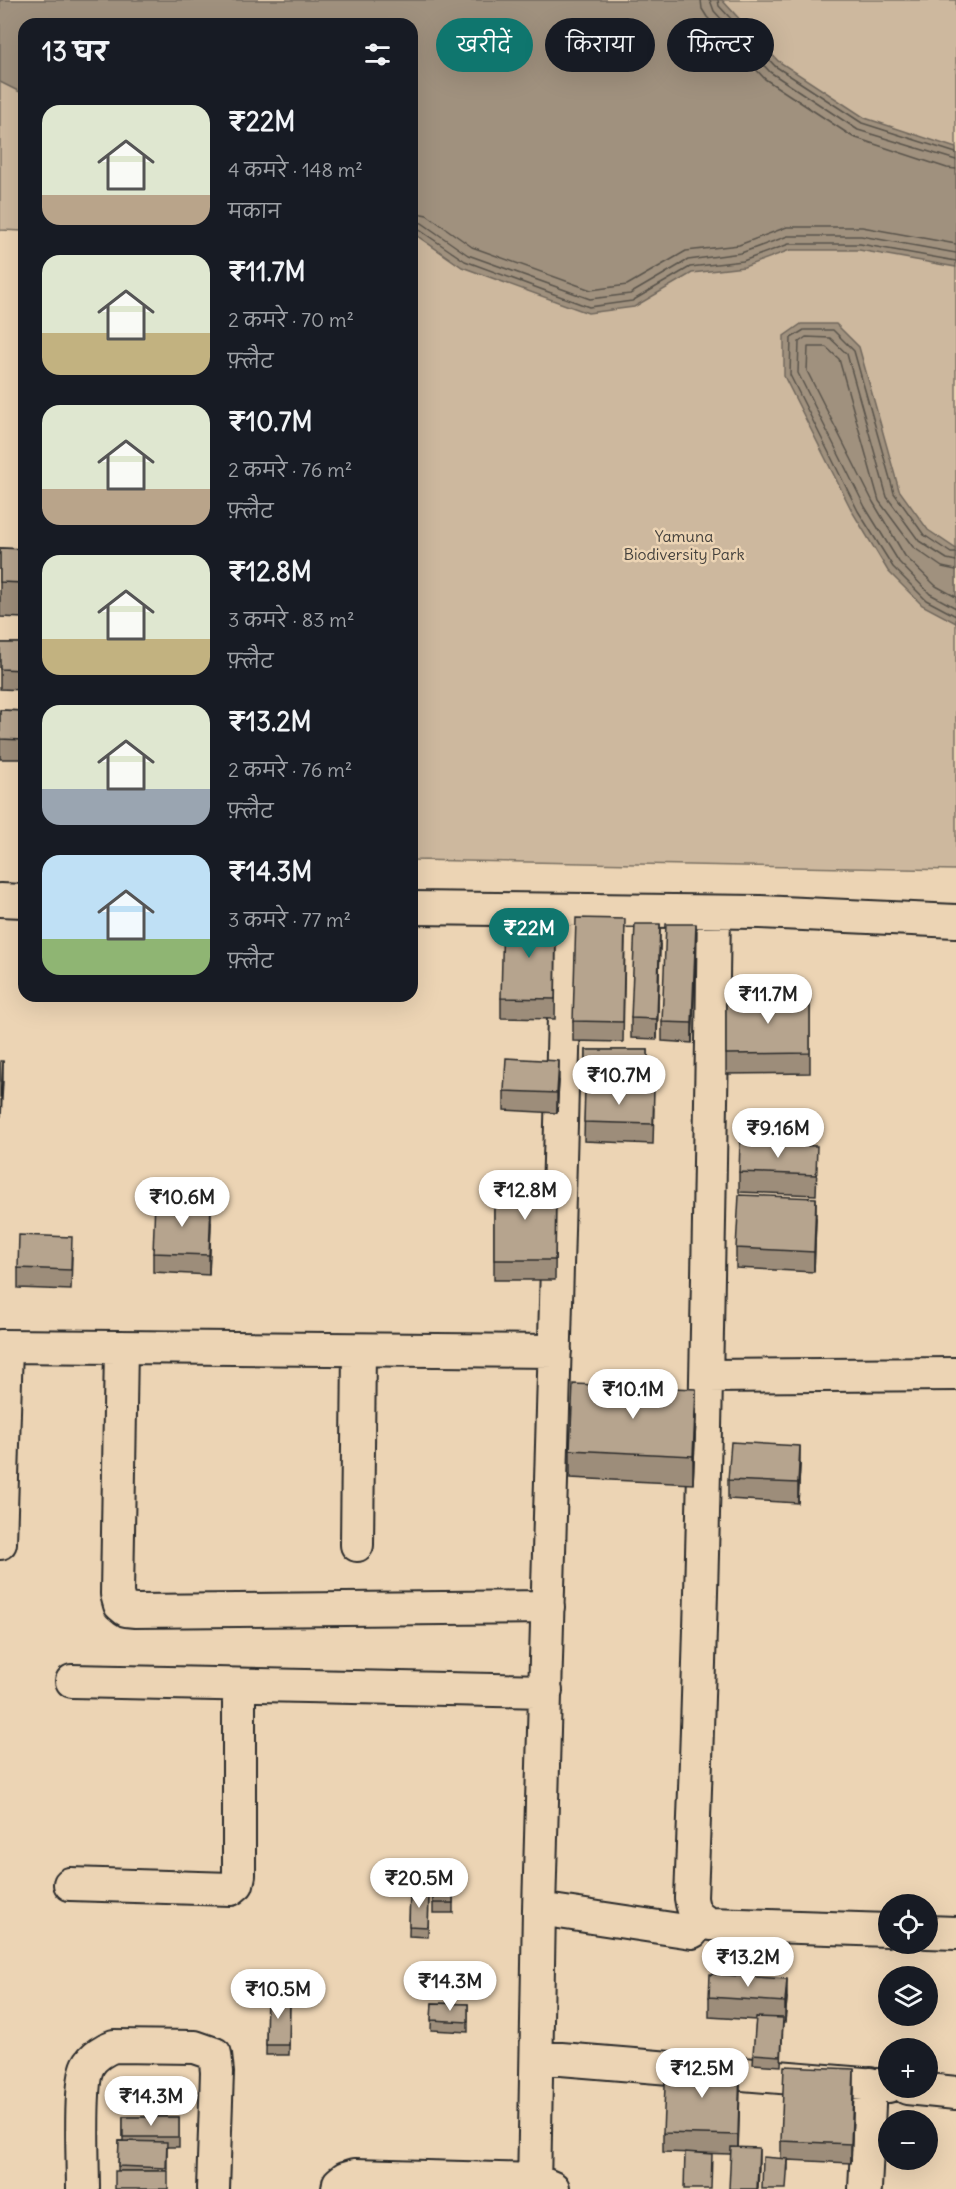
<!DOCTYPE html>
<html lang="hi">
<meta charset="utf-8">
<style>
:root{--surface:#171b24;--page:#242831;--text:#f1f3f6;--muted:#9ea1a6;--accent:#0f766e}
body{margin:0;font-family:Delius,"Playpen Sans Deva",sans-serif;background:var(--page);color:var(--text);height:100vh;display:flex;flex-direction:column;font-size:22px;white-space:nowrap}
*{box-sizing:border-box;margin:0}
p{font-size:20px;color:var(--muted)}
.icon{flex:none;width:33px;height:33px;fill:none;stroke:currentColor;stroke-width:2;stroke-linecap:round;stroke-linejoin:round}
.map{position:relative;flex:1;overflow:hidden}
.side{position:absolute;left:18px;top:18px;width:400px;height:984px;display:flex;flex-direction:column;background:var(--surface);border-radius:18px;box-shadow:0 6px 24px #0002}
.side>*{flex:none}
.guide{position:absolute;left:436px;top:18px;width:429px;height:54px;display:flex;gap:12px}
.controls{position:absolute;left:878px;top:1894px;display:grid;gap:12px}
.controls a{display:grid;place-items:center;width:60px;height:60px;border-radius:50%;background:var(--surface);box-shadow:0 6px 24px #0002;font-size:30px}
.price{position:absolute;translate:-50% -51px;padding:0 14px;border-radius:21px;background:#fff;color:#222;font-size:20px;line-height:39px;filter:drop-shadow(0 2px 3px #0008)}
.price::after{content:'';position:absolute;left:50%;top:36px;width:18px;height:14px;margin-left:-9px;background:inherit;clip-path:polygon(0 0,100% 0,50% 100%)}
.price.on{background:var(--accent);color:#fff}
ul{padding:0;list-style:none}
li{display:flex;align-items:center;gap:18px;height:150px;padding:0 24px}
li span{display:grid;place-items:center;flex:none;width:168px;height:120px;border-radius:18px;color:#555}
li>.icon{margin-inline-start:auto}
span .icon{width:72px;height:72px;fill:#fffc;stroke-width:1}
li b{font-size:26px}
h2{display:flex;justify-content:space-between;align-items:center;height:72px;padding:0 24px;font-size:26px}
.tag{padding:0 21px;border-radius:27px;background:var(--surface);box-shadow:0 6px 24px #0002;font-size:21px;line-height:54px}
.tag.on{background:var(--accent);color:#fff}
.map>svg:first-child{display:block}
.green{fill:#cdb89e;stroke:#7c7264;stroke-width:1.5}
.water{fill:#a0917e;stroke:#71685d;stroke-width:1.5}
.lines{fill:none;stroke-linecap:round;stroke-linejoin:round}
.shore{stroke:#5a544c;stroke-width:1.5}
.street-casing{stroke:#2b2b2b;stroke-width:36}
.street{stroke:#ecd4b4;stroke-width:32}
.wall{fill:#9d8d7a;stroke:#2b2b2b;stroke-width:1.5}
.shaded-wall{fill:#7f7363;stroke:#2b2b2b;stroke-width:1.5}
.building{fill:#b6a48e;stroke:#2b2b2b;stroke-width:1.5}
.labels{text-anchor:middle;dominant-baseline:central;stroke-width:5;stroke-linejoin:round;paint-order:stroke}
.park-label{font-size:16px;fill:#43403c;stroke:#ecd4b4}
</style>
<div class="map">
<svg width="956" height="2189" viewBox="0 0 956 2189">
<rect width="100%" height="100%" fill="#ecd4b4"/>
<filter id="ink" filterUnits="userSpaceOnUse"><feTurbulence type="fractalNoise" baseFrequency=".0167" numOctaves="2"/><feDisplacementMap in="SourceGraphic" scale="12" xChannelSelector="R" yChannelSelector="G"/><feConvolveMatrix kernelMatrix="1 2 1 2 8 2 1 2 1" color-interpolation-filters="sRGB"/></filter>
<g filter="url(#ink)">
<path class="green" d="M 0,0 L 956,0 L 956,870 L 413,860 L 412,24 L 24,24 L 24,231 L 0,230 Z"/>
<path class="water" d="M 0,0 L 722,0 L 778,61 L 865,118 L 956,148 L 956,267 L 859,250 L 790,250 L 744,267 L 692,273 L 634,307 L 588,313 L 462,267 L 413,233 L 412,24 L 24,24 L 24,94 L 0,82 Z
M 801,324 L 836,324 L 859,347 L 899,490 L 928,530 L 956,549 L 956,623 L 922,605 L 888,571 L 853,513 L 784,376 L 784,336 Z"/>
<g class="lines">
<path class="shore" d="M 701,0 L 702,9 L 707,17 L 765,79 L 853,137 L 947,168 L 956,169
M 710,0 L 714,11 L 770,72 L 858,130 L 956,160
M 718,0 L 719,6 L 775,66 L 862,123 L 956,153
M 412,212 L 427,215 L 472,247 L 591,290 L 627,285 L 686,251 L 739,245 L 787,227 L 862,227 L 956,244
M 412,221 L 422,223 L 468,255 L 590,299 L 630,294 L 688,260 L 741,253 L 788,236 L 861,236 L 956,253
M 412,228 L 418,229 L 465,261 L 589,307 L 632,301 L 690,267 L 743,261 L 789,244 L 860,244 L 956,261
M 956,553 L 951,553 L 924,535 L 894,493 L 854,351 L 833,330 L 804,330 L 791,338 L 790,375 L 858,511 L 893,567 L 926,600 L 956,616
M 956,561 L 947,559 L 919,541 L 887,497 L 847,354 L 830,338 L 806,337 L 799,342 L 798,373 L 865,507 L 899,562 L 930,594 L 956,608
M 956,570 L 942,567 L 913,547 L 879,501 L 839,359 L 826,347 L 808,347 L 807,371 L 873,502 L 905,556 L 936,586 L 956,597"/>
<g class="street-casing">
<path id="street" d="M 0,900 L 24,901
M 412,908 L 760,912 L 956,921
M 714,912 C 709,1240 704,1569 691,1898 C 693,1912 697,1918 710,1924 L 888,1930
M 0,1346 L 555,1351
M 121,1347 L 117,1594 L 120,1605 L 126,1610 L 136,1611 L 548,1607
M 708,1376 L 956,1374
M 0,1543 L 6,1347
M 357,1545 L 359,1350
M 72,1681 L 546,1691
M 70,1884 L 231,1889 L 237,1884 L 239,1875 L 239,1685
M 539,1909 L 692,1932
M 927,1932 L 956,1933
M 537,2057 L 888,2086
M 907,2088 L 956,2093
M 83,2189 C 83,2164 79,2084 88,2066 C 93,2056 105,2049 114,2046 L 195,2047 L 215,2054 L 217,2072 L 213,2189
M 338,2189 L 339,2183 L 345,2178 L 355,2175 L 535,2180 L 553,2188
M 534,2189 L 539,1909 L 567,910
M 865,2189 L 870,2084"/>
</g>
<use href="#street" class="street"/>
</g>
<path class="wall" d="M 0,548 L 24,549 L 24,618 L 0,617 Z
M 0,643 L 24,643 L 24,690 L 0,689 Z
M 0,710 L 24,711 L 24,759 L 0,759 Z
M 625,939 L 623,1042 L 573,1041 L 573,1021 Z
M 556,940 L 555,1019 L 501,1018 L 501,998 Z
M 660,944 L 657,1039 L 631,1038 L 631,1018 Z
M 696,944 L 692,1043 L 662,1041 L 662,1022 Z
M 810,995 L 810,1073 L 726,1074 L 726,996 Z
M 586,1050 L 648,1050 L 648,1089 L 654,1108 L 653,1144 L 584,1141 Z
M 559,1081 L 557,1113 L 504,1110 L 504,1091 Z
M 817,1166 L 816,1195 L 739,1192 L 739,1172 Z
M 494,1183 L 556,1183 L 555,1280 L 494,1280 Z
M 816,1218 L 814,1272 L 736,1268 L 736,1248 Z
M 211,1223 L 209,1275 L 153,1272 L 153,1253 Z
M 72,1257 L 71,1290 L 18,1288 L 18,1268 Z
M 696,1417 L 693,1484 L 570,1478 L 570,1450 Z
M 800,1465 L 798,1503 L 728,1499 L 728,1480 Z
M 433,1866 L 453,1867 L 453,1913 L 433,1913 Z
M 410,1891 L 429,1891 L 428,1937 L 409,1936 Z
M 267,1995 L 290,1995 L 289,2055 L 266,2055 Z
M 709,1997 L 787,1998 L 785,2022 L 783,2022 L 781,2066 L 753,2064 L 756,2020 L 709,2017 Z
M 432,2003 L 468,2004 L 468,2032 L 431,2030 Z
M 740,2085 L 738,2147 L 759,2168 L 730,2154 L 663,2152 L 663,2133 Z
M 854,2089 L 851,2163 L 788,2160 L 788,2169 L 781,2158 L 781,2141 Z
M 123,2117 L 179,2117 L 179,2147 L 167,2147 L 167,2171 L 118,2171 L 119,2141 L 123,2141 Z"/>
<path class="shaded-wall" d="M 660,924 L 660,944 L 657,1039 L 657,1019 Z
M 696,924 L 696,944 L 692,1043 L 692,1023 Z
M 3,1061 L 3,1081 L 1,1117 L 1,1097 Z
M 559,1061 L 559,1081 L 557,1113 L 557,1093 Z
M 816,1198 L 816,1218 L 814,1272 L 814,1252 Z
M 211,1203 L 211,1223 L 209,1275 L 209,1255 Z
M 696,1389 L 696,1417 L 693,1484 L 693,1456 Z
M 800,1446 L 800,1465 L 798,1503 L 798,1483 Z
M 787,1979 L 787,1998 L 785,2022 L 785,2002 Z
M 740,2066 L 740,2085 L 738,2155 L 738,2135 Z
M 854,2069 L 854,2089 L 851,2163 L 851,2144 Z
M 759,2148 L 759,2168 L 758,2189 L 757,2189 Z"/>
<path class="building" d="M 0,548 L 24,549 L 24,583 L 0,582 Z
M 0,643 L 24,643 L 24,670 L 0,669 Z
M 0,710 L 24,711 L 24,740 L 0,739 Z
M 576,918 L 625,919 L 623,1022 L 573,1021 Z
M 503,919 L 556,921 L 555,999 L 501,998 Z
M 635,924 L 660,924 L 657,1019 L 631,1018 Z
M 666,924 L 696,924 L 692,1023 L 662,1022 Z
M 810,995 L 810,1053 L 726,1054 L 726,996 Z
M 586,1050 L 648,1050 L 648,1082 L 586,1081 Z
M 506,1058 L 559,1061 L 557,1093 L 504,1091 Z
M 0,1061 L 3,1061 L 1,1097 L 0,1097 Z
M 585,1087 L 654,1089 L 653,1124 L 584,1122 Z
M 740,1143 L 817,1146 L 816,1175 L 739,1172 Z
M 494,1183 L 556,1183 L 555,1260 L 494,1260 Z
M 739,1195 L 816,1198 L 814,1252 L 736,1248 Z
M 155,1201 L 211,1203 L 209,1255 L 153,1253 Z
M 19,1235 L 72,1237 L 71,1270 L 18,1268 Z
M 573,1384 L 696,1389 L 693,1456 L 570,1450 Z
M 731,1442 L 800,1446 L 798,1483 L 728,1480 Z
M 433,1866 L 453,1867 L 453,1903 L 433,1903 Z
M 410,1891 L 429,1891 L 428,1927 L 409,1926 Z
M 710,1974 L 787,1979 L 785,2002 L 709,1997 Z
M 267,1995 L 290,1995 L 289,2045 L 266,2045 Z
M 432,2003 L 468,2004 L 468,2022 L 431,2020 Z
M 756,2017 L 783,2018 L 781,2056 L 753,2054 Z
M 666,2063 L 740,2066 L 738,2135 L 663,2133 Z
M 784,2066 L 854,2069 L 851,2144 L 781,2141 Z
M 123,2117 L 179,2117 L 179,2137 L 123,2137 Z
M 119,2141 L 167,2142 L 166,2168 L 118,2166 Z
M 731,2147 L 759,2148 L 757,2189 L 729,2189 Z
M 685,2152 L 712,2154 L 711,2189 L 684,2189 Z
M 763,2157 L 788,2159 L 786,2189 L 762,2189 Z
M 115,2171 L 168,2171 L 168,2189 L 115,2189 Z"/>
</g>
<g class="labels">
<g class="park-label">
<text x="684" y="536">Yamuna<tspan x="684" dy="18">Biodiversity Park</tspan></text>
</g>
</g>
</svg>
<div class="controls">
<a><svg class="icon" aria-label="locate" viewBox="0 0 24 24"><circle cx="12" cy="12" r="6"/><path d="M12 2v4M12 18v4M2 12h4M18 12h4"/></svg></a>
<a><svg class="icon" aria-label="layers" viewBox="0 0 24 24"><path d="M12 4l9 5-9 5-9-5zM3 14l9 5 9-5"/></svg></a>
<a>+</a>
<a>−</a>
</div>
<b class="price on" style="left:529px;top:959px">₹22M</b>
<b class="price" style="left:768px;top:1025px">₹11.7M</b>
<b class="price" style="left:619px;top:1106px">₹10.7M</b>
<b class="price" style="left:778px;top:1159px">₹9.16M</b>
<b class="price" style="left:525px;top:1221px">₹12.8M</b>
<b class="price" style="left:182px;top:1228px">₹10.6M</b>
<b class="price" style="left:633px;top:1420px">₹10.1M</b>
<b class="price" style="left:419px;top:1909px">₹20.5M</b>
<b class="price" style="left:748px;top:1988px">₹13.2M</b>
<b class="price" style="left:450px;top:2012px">₹14.3M</b>
<b class="price" style="left:278px;top:2020px">₹10.5M</b>
<b class="price" style="left:702px;top:2099px">₹12.5M</b>
<b class="price" style="left:151px;top:2127px">₹14.3M</b>
<div class="guide">
<a class="tag on">खरीदें</a>
<a class="tag">किराया</a>
<a class="tag">फ़िल्टर</a>
</div>
<section class="side">
<h2>13 घर<svg class="icon" aria-label="filters" viewBox="0 0 24 24"><path d="M4 7h16M4 17h16"/><circle cx="9" cy="7" r="2"/><circle cx="15" cy="17" r="2"/></svg></h2>
<ul>
<li><span style="background:linear-gradient(#dfe7d0 75%,#b9a48a 0)"><svg class="icon" aria-label="home" viewBox="0 0 24 24"><path d="M3 11l9-7 9 7M6 9v11h12V9"/></svg></span><div><b>₹22M</b><p>4 कमरे · 148 m²</p><p>मकान</p></div></li>
<li><span style="background:linear-gradient(#dfe7d0 65%,#c2b280 0)"><svg class="icon" aria-label="home" viewBox="0 0 24 24"><path d="M3 11l9-7 9 7M6 9v11h12V9"/></svg></span><div><b>₹11.7M</b><p>2 कमरे · 70 m²</p><p>फ़्लैट</p></div></li>
<li><span style="background:linear-gradient(#dfe7d0 70%,#b9a48a 0)"><svg class="icon" aria-label="home" viewBox="0 0 24 24"><path d="M3 11l9-7 9 7M6 9v11h12V9"/></svg></span><div><b>₹10.7M</b><p>2 कमरे · 76 m²</p><p>फ़्लैट</p></div></li>
<li><span style="background:linear-gradient(#dfe7d0 70%,#c2b280 0)"><svg class="icon" aria-label="home" viewBox="0 0 24 24"><path d="M3 11l9-7 9 7M6 9v11h12V9"/></svg></span><div><b>₹12.8M</b><p>3 कमरे · 83 m²</p><p>फ़्लैट</p></div></li>
<li><span style="background:linear-gradient(#dfe7d0 70%,#9aa5b1 0)"><svg class="icon" aria-label="home" viewBox="0 0 24 24"><path d="M3 11l9-7 9 7M6 9v11h12V9"/></svg></span><div><b>₹13.2M</b><p>2 कमरे · 76 m²</p><p>फ़्लैट</p></div></li>
<li><span style="background:linear-gradient(#bfe0f5 70%,#8fb573 0)"><svg class="icon" aria-label="home" viewBox="0 0 24 24"><path d="M3 11l9-7 9 7M6 9v11h12V9"/></svg></span><div><b>₹14.3M</b><p>3 कमरे · 77 m²</p><p>फ़्लैट</p></div></li>
</ul>
</section>
</div>
